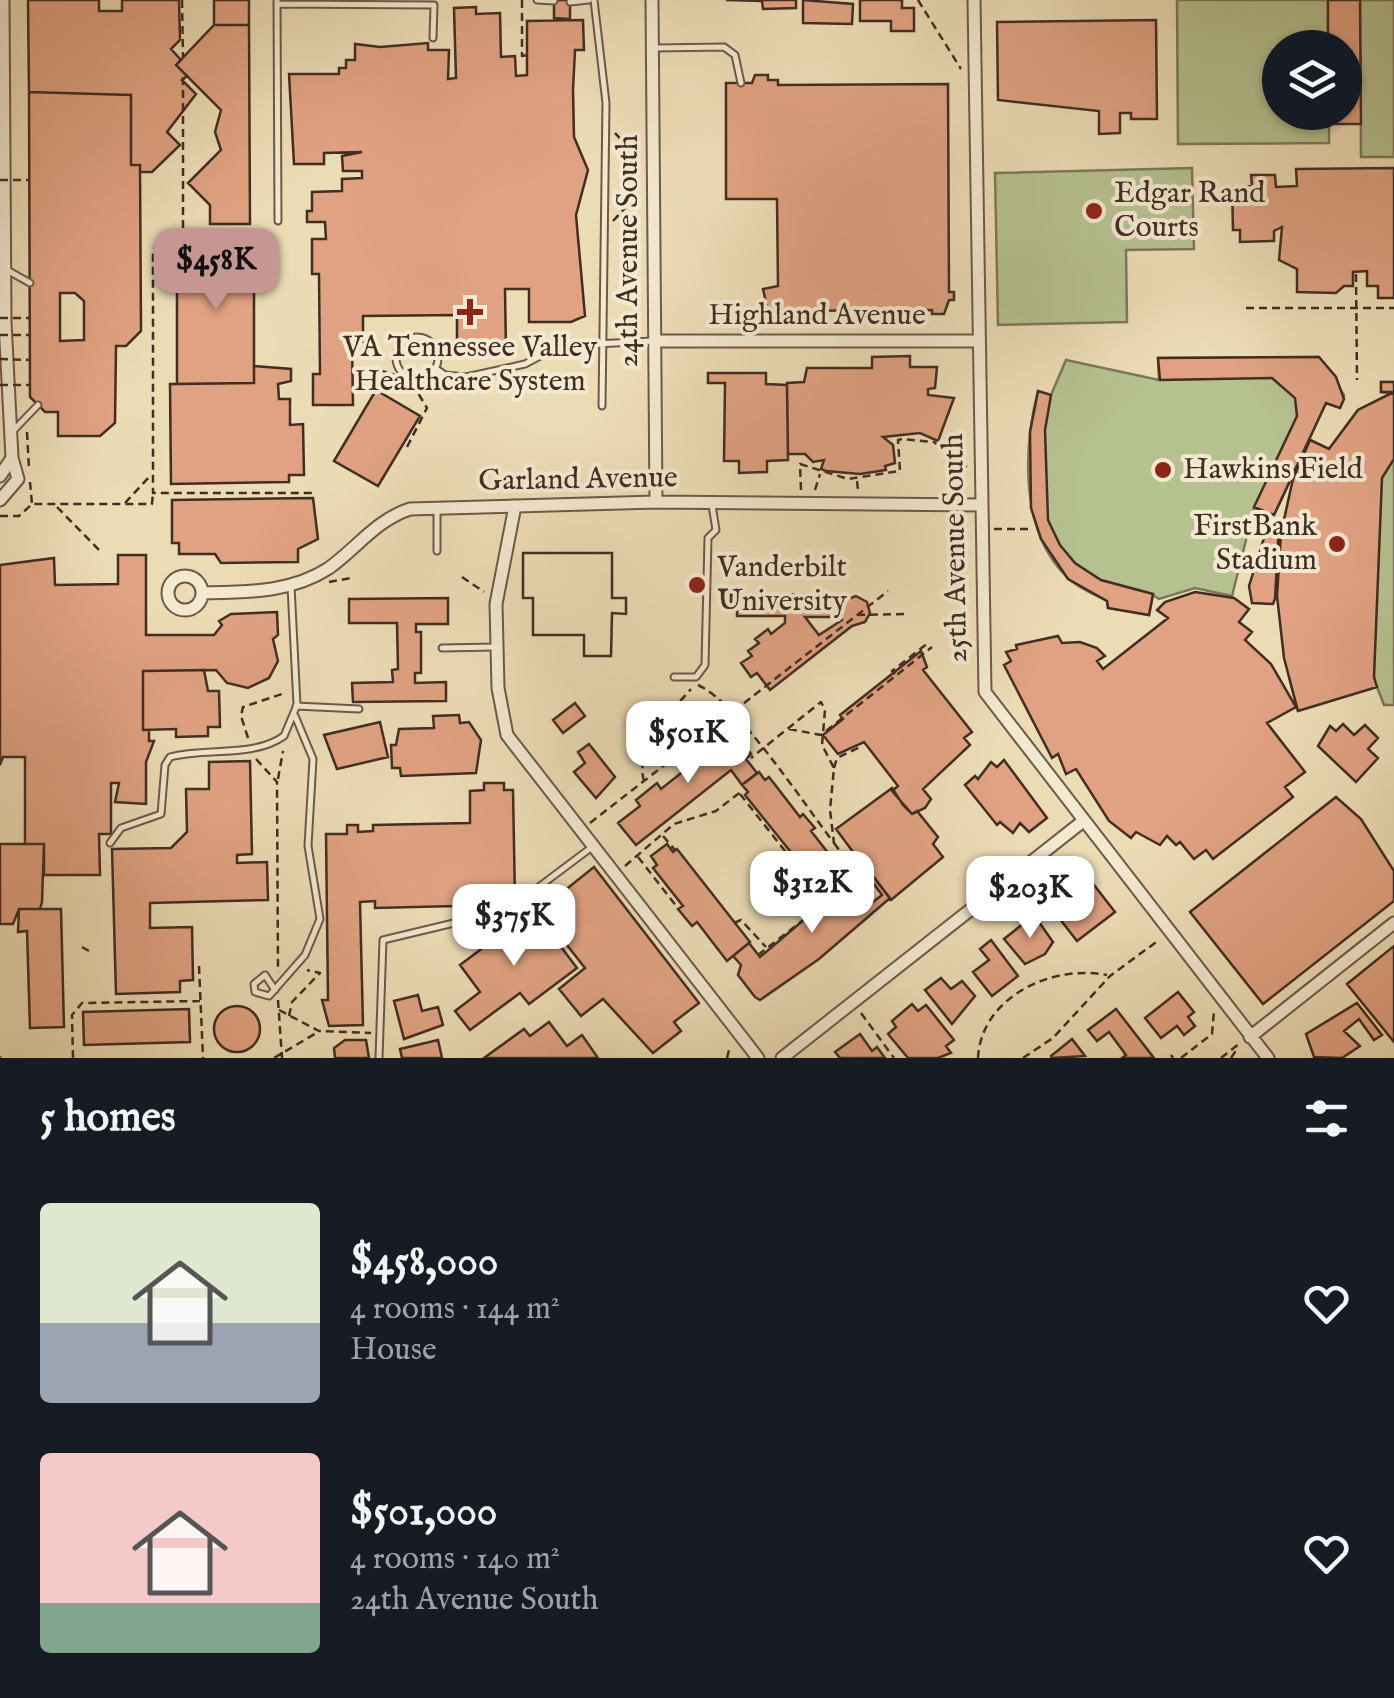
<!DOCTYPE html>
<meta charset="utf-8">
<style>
:root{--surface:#171b24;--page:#242831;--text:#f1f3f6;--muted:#9ea1a6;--accent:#c59692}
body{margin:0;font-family:"IM FELL English",serif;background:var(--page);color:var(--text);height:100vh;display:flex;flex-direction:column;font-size:38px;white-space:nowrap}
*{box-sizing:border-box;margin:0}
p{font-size:32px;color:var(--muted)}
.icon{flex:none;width:55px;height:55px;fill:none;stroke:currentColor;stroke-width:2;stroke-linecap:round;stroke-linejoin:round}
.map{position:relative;height:1058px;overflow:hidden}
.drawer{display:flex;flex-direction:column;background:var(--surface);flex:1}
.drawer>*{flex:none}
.controls{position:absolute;left:1262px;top:30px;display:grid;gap:20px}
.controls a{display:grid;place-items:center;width:100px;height:100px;border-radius:50%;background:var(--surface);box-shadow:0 2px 8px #0004;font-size:50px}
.price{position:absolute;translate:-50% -85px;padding:0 22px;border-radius:20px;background:#fff;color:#222;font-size:32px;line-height:65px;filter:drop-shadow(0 2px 5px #0008)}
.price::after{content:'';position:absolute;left:50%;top:60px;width:30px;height:22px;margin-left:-15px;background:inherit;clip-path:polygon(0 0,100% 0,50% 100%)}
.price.current{background:var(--accent);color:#111}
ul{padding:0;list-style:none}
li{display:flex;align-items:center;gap:30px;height:250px;padding:0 40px}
li span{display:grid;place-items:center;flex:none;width:280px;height:200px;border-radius:10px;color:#555}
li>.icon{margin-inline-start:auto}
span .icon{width:120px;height:120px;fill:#fffc;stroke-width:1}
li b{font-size:42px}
h2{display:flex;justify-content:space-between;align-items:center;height:120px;padding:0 40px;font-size:42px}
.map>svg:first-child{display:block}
.green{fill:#b6c190;stroke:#7c775a;stroke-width:2.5}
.building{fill:#e0a282;stroke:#422d23;stroke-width:2.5;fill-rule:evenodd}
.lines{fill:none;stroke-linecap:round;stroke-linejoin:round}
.service-casing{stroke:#6c5948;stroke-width:9}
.minor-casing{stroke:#6c5948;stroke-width:15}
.path{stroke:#422d23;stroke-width:2.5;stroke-dasharray:8 5;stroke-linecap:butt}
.service{stroke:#f3e8d0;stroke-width:5}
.minor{stroke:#f3e8d0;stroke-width:11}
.path-bridge{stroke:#422d23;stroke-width:2.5;stroke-dasharray:8 5;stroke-linecap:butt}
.poi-dot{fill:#8f2418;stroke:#f3e8d0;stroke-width:4}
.labels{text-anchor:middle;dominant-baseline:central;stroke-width:8;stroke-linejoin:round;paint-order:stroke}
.poi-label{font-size:30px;fill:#422d23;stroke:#f3e8d0;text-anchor:start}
.street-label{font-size:30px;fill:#422d23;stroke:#f3e8d0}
</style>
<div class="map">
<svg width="1394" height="1058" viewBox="0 0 1394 1058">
<rect width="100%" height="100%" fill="#ecdcb6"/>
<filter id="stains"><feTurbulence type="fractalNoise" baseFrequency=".002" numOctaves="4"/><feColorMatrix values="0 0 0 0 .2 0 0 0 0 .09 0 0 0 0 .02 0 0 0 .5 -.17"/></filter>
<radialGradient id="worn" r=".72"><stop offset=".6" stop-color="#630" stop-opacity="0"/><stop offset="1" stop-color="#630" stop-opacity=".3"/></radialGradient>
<path class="green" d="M 1177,0 L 1328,0 L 1328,47 L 1280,48 L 1280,112 L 1329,113 L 1329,143 L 1178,144 Z
M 1360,0 L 1394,0 L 1394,157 L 1361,157 Z
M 1192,168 L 1194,249 L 1126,250 L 1127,322 L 998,325 L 995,173 Z
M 1319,357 L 1344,395 L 1340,408 L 1326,403 L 1309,439 L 1329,449 L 1358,410 L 1391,393 L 1381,392 L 1381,382 L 1394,382 L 1394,705 L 1384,705 L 1377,687 L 1298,711 C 1273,627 1275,553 1296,469 L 1274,515 L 1254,508 L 1232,596 L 1195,588 L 1159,599 L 1153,595 L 1149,615 L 1108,608 L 1107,601 C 1094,594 1077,588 1067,577 C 1020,532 1023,449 1038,391 L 1051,395 L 1066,360 L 1159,380 L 1158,358 Z"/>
<path class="building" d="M 28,0 L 99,0 L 99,11 L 122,11 L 122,0 L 179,0 L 180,40 L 171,49 L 181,60 L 176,65 L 187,76 L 182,80 L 196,94 L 167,132 L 180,145 L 152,172 L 140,172 L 140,165 L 131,165 L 131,95 L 29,92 Z
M 214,0 L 249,0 L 249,25 L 214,25 Z
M 554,0 L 570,0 L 570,19 L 554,18 Z
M 726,0 L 796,0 L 796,8 L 763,9 L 762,1 Z
M 803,0 L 853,4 L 852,24 L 803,23 Z
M 860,0 L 902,0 L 902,8 L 914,8 L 914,31 L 891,31 L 891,21 L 860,21 Z
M 1328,0 L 1360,0 L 1361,124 L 1329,124 L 1329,112 L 1345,112 L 1345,48 L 1328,48 Z
M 476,7 L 476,14 L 500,13 L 501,57 L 515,56 L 516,76 L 527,75 L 527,21 L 583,20 L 584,50 L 575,50 L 573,90 L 574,137 L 588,170 L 576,215 L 585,316 L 571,322 L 529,322 L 529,289 L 505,289 L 506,353 L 457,354 L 457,315 L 363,316 L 363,342 L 352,342 L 353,405 L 313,405 L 313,374 L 320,374 L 319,274 L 312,274 L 312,239 L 326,239 L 325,222 L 307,222 L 307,211 L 312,211 L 312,192 L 342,191 L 342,179 L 362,178 L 362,171 L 343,171 L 342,156 L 362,152 L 324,153 L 324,164 L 294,164 L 289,74 L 339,74 L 339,68 L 346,68 L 346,60 L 355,60 L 355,44 L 380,47 L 428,43 L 428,50 L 449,50 L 448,79 L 456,78 L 454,8 Z
M 1156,20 L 1157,119 L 1131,119 L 1131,113 L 1120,113 L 1120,133 L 1099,134 L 1099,111 L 998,100 L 997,22 Z
M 214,25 L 249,25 L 250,224 L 210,224 L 210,205 L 188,183 L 221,150 L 215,132 L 221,110 L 176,65 Z
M 755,75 L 768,75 L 768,80 L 778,80 L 778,85 L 948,84 L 949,292 L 954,292 L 954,300 L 949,300 L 944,314 L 932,314 L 932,310 L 768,311 L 763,289 L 778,286 L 777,199 L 726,199 L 726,83 L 752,83 Z
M 29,92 L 131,95 L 131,165 L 140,165 L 141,331 L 126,346 L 116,346 L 115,423 L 100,436 L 58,436 L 58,412 L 45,412 L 30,397 ZM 60,293 L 75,293 L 84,301 L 84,340 L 60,341 Z
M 1394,168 L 1394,298 L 1378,298 L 1378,286 L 1367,286 L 1367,271 L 1353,272 L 1353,286 L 1344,286 L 1336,293 L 1297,292 L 1297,269 L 1279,260 L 1282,227 L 1274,231 L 1274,241 L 1240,242 L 1240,230 L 1233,230 L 1232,187 L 1252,186 L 1251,175 L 1275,175 L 1276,187 L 1297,186 L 1296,169 Z
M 196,237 L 236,237 L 236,247 L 254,247 L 254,383 L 177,384 L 177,249 L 196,249 Z
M 910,356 L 910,367 L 937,367 L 935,388 L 928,389 L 928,395 L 954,398 L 938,441 L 920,433 L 883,437 L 893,445 L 895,463 L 885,466 L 886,470 L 860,474 L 826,471 L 821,469 L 824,460 L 813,462 L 805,454 L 788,454 L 787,383 L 804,382 L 807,368 L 872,368 L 872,357 Z
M 1319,357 L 1336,377 L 1344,399 L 1340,408 L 1326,403 L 1274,515 L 1254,507 L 1297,416 L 1295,398 L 1272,378 L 1160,380 L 1158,358 Z
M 254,366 L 291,369 L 291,381 L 278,384 L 279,399 L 290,399 L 290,425 L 303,424 L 304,475 L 289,475 L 289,482 L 171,484 L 170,384 L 254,383 Z
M 708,373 L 766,373 L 766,384 L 787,385 L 788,460 L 767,461 L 767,472 L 739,473 L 739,461 L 724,461 L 725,383 L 708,383 Z
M 1381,382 L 1394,382 L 1394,392 L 1381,392 Z
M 376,390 L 420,416 L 378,486 L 334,461 Z
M 1038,391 L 1051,395 L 1045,430 L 1048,520 L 1060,545 L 1075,563 L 1101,580 L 1153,594 L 1149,615 L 1108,608 L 1107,601 L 1068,579 L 1041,539 L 1031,508 L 1030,432 Z
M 1394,392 L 1394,459 L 1382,478 L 1374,677 L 1377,687 L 1298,711 L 1284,658 L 1277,596 L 1281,533 L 1293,479 L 1310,440 L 1329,449 L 1358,410 Z
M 313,498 L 318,539 L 298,549 L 298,562 L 221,563 L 215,554 L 179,554 L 179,543 L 172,543 L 172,500 Z
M 1269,522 L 1279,525 L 1275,599 L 1273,604 L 1252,603 L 1249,586 Z
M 523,553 L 612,553 L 612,598 L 626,598 L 626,614 L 612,613 L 611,656 L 584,656 L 584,635 L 533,635 L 533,598 L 523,598 Z
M 523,553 L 612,553 L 612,598 L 626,598 L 626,614 L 612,613 L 611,656 L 584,656 L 584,635 L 533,635 L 533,598 L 523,598 Z
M 118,555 L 146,555 L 146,635 L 214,635 L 222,625 L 219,621 L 231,614 L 277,612 L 278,635 L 273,639 L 278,661 L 269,678 L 248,688 L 227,683 L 216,670 L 143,671 L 143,730 L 149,730 L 149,741 L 154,741 L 146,762 L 146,804 L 115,802 L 119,783 L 111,783 L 111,834 L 99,834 L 100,875 L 44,875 L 44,844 L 25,844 L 25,757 L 3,757 L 0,765 L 0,565 L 54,558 L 55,585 L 118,584 Z
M 1195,592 L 1234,598 L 1249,609 L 1239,622 L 1252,632 L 1245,640 L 1271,664 L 1296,707 L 1267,723 L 1305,772 L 1285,787 L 1293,797 L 1213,859 L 1206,850 L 1194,859 L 1180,842 L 1176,845 L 1167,836 L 1160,845 L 1136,832 L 1131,838 L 1109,821 L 1076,769 L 1066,774 L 1058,754 L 1052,758 L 1004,665 L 1011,661 L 1006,652 L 1017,649 L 1016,645 L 1058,636 L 1062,643 L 1080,642 L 1097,648 L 1105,656 L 1097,661 L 1103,669 L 1168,618 L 1157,610 L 1165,602 Z
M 731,594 L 845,595 L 845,600 L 856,596 L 867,602 L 870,613 L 865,622 L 852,626 L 770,690 L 757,673 L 751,677 L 741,663 L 752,656 L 748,651 L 759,643 L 755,639 L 768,629 L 771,634 L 785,623 L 785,616 L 737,616 L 737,610 L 731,610 ZM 805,617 L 840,617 L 842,620 L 819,635 Z
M 448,598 L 448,624 L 416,624 L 416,632 L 421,632 L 421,673 L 415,673 L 415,683 L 446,682 L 446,701 L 353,702 L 352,683 L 393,682 L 392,670 L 398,669 L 397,623 L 349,623 L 349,599 Z
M 921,651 L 927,667 L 923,670 L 972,732 L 964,738 L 970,745 L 923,789 L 931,799 L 925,808 L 912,814 L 892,791 L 898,786 L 864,742 L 838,754 L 823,735 L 843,719 L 840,715 Z
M 204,670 L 208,691 L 219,691 L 220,727 L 208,727 L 208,736 L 176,737 L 176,729 L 143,730 L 143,671 Z
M 575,703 L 585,716 L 563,733 L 553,720 Z
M 459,715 L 460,723 L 469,722 L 481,740 L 476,773 L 401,776 L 400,768 L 392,768 L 391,745 L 396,745 L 399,729 L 434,728 L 433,716 Z
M 380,722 L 388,757 L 337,769 L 324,735 Z
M 1343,724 L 1354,735 L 1365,725 L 1378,738 L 1368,749 L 1378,758 L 1356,782 L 1318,746 L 1330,726 L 1336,731 Z
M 733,732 L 751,754 L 746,759 L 757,773 L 742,785 L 731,770 L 636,845 L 618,823 L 640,806 L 636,800 L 657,783 L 661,789 L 690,766 L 686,761 L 708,744 L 712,749 Z
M 589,744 L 615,777 L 596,798 L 574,772 L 585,763 L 578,752 Z
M 1004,760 L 1047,818 L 1029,832 L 1020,823 L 1013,833 L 1000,822 L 997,825 L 965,785 L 975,776 L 978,779 L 991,762 L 997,767 Z
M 250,761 L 252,854 L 237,855 L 237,863 L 267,862 L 268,900 L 150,903 L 150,928 L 192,927 L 193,980 L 180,981 L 180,992 L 116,994 L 112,849 L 171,848 L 187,832 L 186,789 L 209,789 L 209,762 Z
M 759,772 L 765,780 L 769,777 L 800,817 L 803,814 L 815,828 L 811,831 L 840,868 L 818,886 L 745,795 L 748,792 L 742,785 Z
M 484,783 L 504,783 L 504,790 L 513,790 L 515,900 L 476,901 L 477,913 L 455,913 L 455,906 L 375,908 L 375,901 L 360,902 L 363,1025 L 329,1026 L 322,1000 L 328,1000 L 326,834 L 347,834 L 347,825 L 358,825 L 358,832 L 373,831 L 373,825 L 470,823 L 470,791 L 484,790 Z
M 892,788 L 903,805 L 912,814 L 917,811 L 938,837 L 933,844 L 943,857 L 891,900 L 866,867 L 827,897 L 818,886 L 856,856 L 836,829 Z
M 1336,797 L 1361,819 L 1394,871 L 1394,901 L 1263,1004 L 1190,912 Z
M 0,844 L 44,844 L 42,902 L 40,909 L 19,909 L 13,924 L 0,924 Z
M 667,844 L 673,852 L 677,849 L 750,942 L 727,961 L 697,922 L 692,926 L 678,909 L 683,906 L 653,868 L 657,865 L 651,856 Z
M 594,867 L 699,1003 L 674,1022 L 681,1031 L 653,1053 L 603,999 L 581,1016 L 559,989 L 585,968 L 545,917 L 554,910 L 549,903 Z
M 866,867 L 890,898 L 819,959 L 760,1000 L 755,997 L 738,975 L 741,965 L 733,956 L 749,943 L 760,957 ZM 868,876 L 882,895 L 873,902 L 858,883 Z
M 1080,867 L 1115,912 L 1077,941 L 1042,896 Z
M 19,909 L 61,909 L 64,1027 L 30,1028 L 27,931 L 18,932 Z
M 533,910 L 577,968 L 529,1004 L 520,993 L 470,1030 L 455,1011 L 480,992 L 460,965 Z
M 1034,915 L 1053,942 L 1045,954 L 1025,964 L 1004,939 Z
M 991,940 L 1018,976 L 992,996 L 973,972 L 989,960 L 980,949 Z
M 1394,946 L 1394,1042 L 1347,984 Z
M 941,978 L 951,989 L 962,981 L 975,996 L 952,1024 L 925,990 Z
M 1178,992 L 1194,1012 L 1188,1017 L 1195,1026 L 1184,1035 L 1177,1026 L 1161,1038 L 1145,1018 Z
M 418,995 L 422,1011 L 438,1007 L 443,1025 L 404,1039 L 394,1001 Z
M 1357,1003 L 1382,1035 L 1374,1040 L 1359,1019 L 1344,1031 L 1360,1046 L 1342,1058 L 1314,1057 L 1306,1034 Z
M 912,1004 L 918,1011 L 926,1005 L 954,1040 L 946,1046 L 951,1053 L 938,1058 L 908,1058 L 888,1034 L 896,1027 L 892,1021 Z
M214 1029a23 23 0 1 1 46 0a23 23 0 1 1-46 0Z
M 189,1009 L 190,1042 L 84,1045 L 83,1012 Z
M 1116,1009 L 1154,1058 L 1122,1058 L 1126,1055 L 1109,1032 L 1097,1041 L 1088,1030 Z
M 549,1022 L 567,1046 L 582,1035 L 598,1058 L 484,1058 L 524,1029 L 530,1036 Z
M 860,1034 L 872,1051 L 877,1047 L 885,1058 L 840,1058 L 835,1052 Z
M 1072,1039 L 1085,1056 L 1052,1058 L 1051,1056 Z
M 345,1040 L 366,1040 L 369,1058 L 335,1058 L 334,1048 Z
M 438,1040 L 442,1058 L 402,1058 L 400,1049 Z"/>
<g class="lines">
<g class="service-casing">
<path id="service" d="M 277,0 L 278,221
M 537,0 L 554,1
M 594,0 L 606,103 L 602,406
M 570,2 L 589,0
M 277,4 L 434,5 L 433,38
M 655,48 L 724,47 L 735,55 L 741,83
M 7,270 L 30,283
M396 358a21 21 0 1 1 42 0a21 21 0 1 1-42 0Z
M 435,368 L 445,375 L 466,377 L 525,364 L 559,346 L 652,341
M 13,431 L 38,405
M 437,509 L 437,551
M 442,648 L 495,647
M 674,677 L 696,677 L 705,665 L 708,538 L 716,530 L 712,505
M 296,706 L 359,709
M 110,843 L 121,828 L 161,814 L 165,765 L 170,757 C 206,747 253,758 284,736 L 297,705 L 291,586
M 275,990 L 265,975 L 254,984 L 255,992 L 269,996 L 305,955 L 320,919 L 308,846 L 313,759 L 295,716
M 379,1058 L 383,940 L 508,910 L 592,847"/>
</g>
<g class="minor-casing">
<path id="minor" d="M 652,0 L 656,502
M 974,0 L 985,692 L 1268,1058
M 655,341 L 979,341
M 0,476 L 12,458 L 5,322 L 3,0
M 0,500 L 18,479 L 12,458
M 515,506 L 496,604 L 498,688 L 507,735 L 758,1058
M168 593a17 17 0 1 1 34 0a17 17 0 1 1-34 0Z
M 202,593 C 246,592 291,593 329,568 C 357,548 376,520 410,509 L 656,502 L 980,505
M 1250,1037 L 1394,923
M 782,1058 L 1082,822"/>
</g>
<path class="path" d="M 182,0 L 183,57
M 522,0 L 522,56 L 527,55
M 918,0 L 961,69
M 183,77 L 183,228 L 163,233 L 153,251 L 153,493 L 316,493
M 615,133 L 626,145 L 623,147 L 631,165 L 635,164
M 613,221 L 627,206 L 623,202 L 631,186
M 1356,274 L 1357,380
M 1246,308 L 1394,308
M 379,370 L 426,385 L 444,385
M 27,432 L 29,469
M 407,447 L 427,408 L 412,383
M 857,481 L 858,490
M 30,482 L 32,504
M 801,490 L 800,464 L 848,479 L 900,471 L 898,440 L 902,439 L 934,442 L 967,467
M 815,490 L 820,474
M 125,503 L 150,476
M 57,507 L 101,552
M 0,516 L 19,516 L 32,504 L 152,504 L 153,493
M 994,529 L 1028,529
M 462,577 L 484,592
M 329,582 L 351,578
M 857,615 L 906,614
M 895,674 L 892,671 L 928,643
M 698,685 C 738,703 804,804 834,843 L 830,810 L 834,768 L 822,745 L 825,710 L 821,702 L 751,758
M 789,729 L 821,735 L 932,647
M 248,738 L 241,716 L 243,707 L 285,693
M 256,759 L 277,782 L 278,972
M 834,768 L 837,758 L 862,746
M 278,779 L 283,751
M 644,781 C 634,751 672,710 691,689
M 740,794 L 826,903
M 590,823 L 888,591
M 663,836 L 675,850
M 834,843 L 848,862
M 638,857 L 677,907
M 625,866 L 674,824 L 716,811 L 743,790
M 734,923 L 741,920 L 766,947
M 82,947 L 89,951
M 758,955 L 829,900
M 199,966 L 203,1058
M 278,1000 L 282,1058
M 279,1010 L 319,1031 L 371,1033
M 861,1013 L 894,1058
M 289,1016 L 292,1002 L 320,973 L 307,970
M 1171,1055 L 1173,1058
M 0,1057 L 1,1058
M 73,1058 L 72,1015 L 82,1003 L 200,1001
M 274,1058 L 318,1032
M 727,1058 L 730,1046
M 978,1058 C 981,997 1052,964 1107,975
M 1023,1058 L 1053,1038 L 1110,976 L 1159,940
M 1181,1058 L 1212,1034 L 1214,1011
M 1221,1058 L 1239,1044
M 1231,1058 L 1237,1049"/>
<use href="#service" class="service"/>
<use href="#minor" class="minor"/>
<path class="path-bridge" d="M 0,180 L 30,180
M 0,318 L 30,318
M 0,335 L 29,335
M 0,359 L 30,360
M 0,385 L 30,385"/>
</g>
<g class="poi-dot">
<circle cx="1094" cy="211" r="10"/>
<path d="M465 297h10v10h10v10h-10v10h-10v-10h-10v-10h10z"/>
<circle cx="1163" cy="470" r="10"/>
<circle cx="1337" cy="544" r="10"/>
<circle cx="697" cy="585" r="10"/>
</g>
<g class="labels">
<g class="poi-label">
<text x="1114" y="194">Edgar Rand<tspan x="1114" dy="34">Courts</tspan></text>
<text x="470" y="348" text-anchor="middle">VA Tennessee Valley<tspan x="470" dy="34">Healthcare System</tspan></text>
<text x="1183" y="470">Hawkins Field</text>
<text x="1317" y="527" text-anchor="end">FirstBank<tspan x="1317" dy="34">Stadium</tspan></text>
<text x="717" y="568">Vanderbilt<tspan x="717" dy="34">University</tspan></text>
</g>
<g class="street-label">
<text transform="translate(629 251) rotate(-90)">24th Avenue South</text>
<text x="817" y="316">Highland Avenue</text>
<text transform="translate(578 480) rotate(-1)">Garland Avenue</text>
<text transform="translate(956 548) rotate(-91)">25th Avenue South</text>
</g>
</g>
<rect width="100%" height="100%" filter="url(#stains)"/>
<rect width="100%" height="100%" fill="url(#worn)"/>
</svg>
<div class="controls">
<a><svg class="icon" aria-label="layers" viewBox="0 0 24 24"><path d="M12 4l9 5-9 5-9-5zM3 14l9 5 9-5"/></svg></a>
</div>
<b class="price current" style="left:216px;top:313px">$458K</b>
<b class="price" style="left:688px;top:786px">$501K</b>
<b class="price" style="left:812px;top:936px">$312K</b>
<b class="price" style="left:1030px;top:941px">$203K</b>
<b class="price" style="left:514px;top:969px">$375K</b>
</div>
<section class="drawer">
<h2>5 homes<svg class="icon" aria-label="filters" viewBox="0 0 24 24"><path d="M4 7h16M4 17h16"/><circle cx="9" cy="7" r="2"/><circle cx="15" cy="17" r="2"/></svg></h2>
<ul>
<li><span style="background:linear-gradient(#dfe7d0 60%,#9aa5b1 0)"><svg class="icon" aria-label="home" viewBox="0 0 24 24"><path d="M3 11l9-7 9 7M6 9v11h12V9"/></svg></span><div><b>$458,000</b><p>4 rooms · 144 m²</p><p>House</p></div><svg class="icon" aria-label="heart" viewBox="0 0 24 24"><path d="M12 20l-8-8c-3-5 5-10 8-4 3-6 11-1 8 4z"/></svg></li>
<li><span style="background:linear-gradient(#f6c9c9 75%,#7fa58c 0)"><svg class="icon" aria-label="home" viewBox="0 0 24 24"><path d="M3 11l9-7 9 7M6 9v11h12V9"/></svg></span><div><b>$501,000</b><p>4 rooms · 140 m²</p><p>24th Avenue South</p></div><svg class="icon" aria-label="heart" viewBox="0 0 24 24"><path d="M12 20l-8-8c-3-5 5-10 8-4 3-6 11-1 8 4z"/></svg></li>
</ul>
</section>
